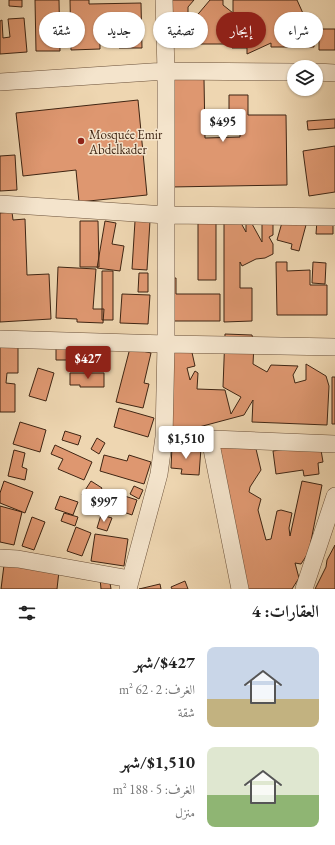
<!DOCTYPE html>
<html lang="ar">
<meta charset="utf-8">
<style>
:root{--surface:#fff;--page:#f6f6f6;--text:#222;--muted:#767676;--accent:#8f2418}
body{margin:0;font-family:"EB Garamond",Amiri,serif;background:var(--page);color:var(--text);direction:rtl;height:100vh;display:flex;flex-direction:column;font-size:15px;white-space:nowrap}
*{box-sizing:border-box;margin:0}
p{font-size:13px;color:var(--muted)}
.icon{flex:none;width:22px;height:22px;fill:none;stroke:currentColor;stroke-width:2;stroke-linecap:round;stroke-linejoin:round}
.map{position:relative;height:589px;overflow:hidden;direction:ltr}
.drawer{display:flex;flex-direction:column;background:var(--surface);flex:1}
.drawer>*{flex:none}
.banner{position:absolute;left:12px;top:12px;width:311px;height:36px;direction:rtl;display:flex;gap:8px}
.controls{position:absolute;left:287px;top:60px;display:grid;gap:8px}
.controls a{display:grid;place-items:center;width:36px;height:36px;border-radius:50%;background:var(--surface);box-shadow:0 1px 3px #0004;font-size:20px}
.price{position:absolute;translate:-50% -34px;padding:0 9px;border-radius:4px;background:#fff;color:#222;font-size:13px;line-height:26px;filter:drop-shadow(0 1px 2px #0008)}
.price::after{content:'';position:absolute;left:50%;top:24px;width:12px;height:9px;margin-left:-6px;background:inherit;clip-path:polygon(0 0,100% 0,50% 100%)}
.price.active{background:var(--accent);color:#fff}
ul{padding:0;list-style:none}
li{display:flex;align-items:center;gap:12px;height:100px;padding:0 16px}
li span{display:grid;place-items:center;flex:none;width:112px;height:80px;border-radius:8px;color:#555}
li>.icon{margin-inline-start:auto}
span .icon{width:48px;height:48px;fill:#fffc;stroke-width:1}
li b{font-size:17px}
h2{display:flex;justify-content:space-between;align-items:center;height:48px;padding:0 16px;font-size:17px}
.chip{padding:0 14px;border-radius:18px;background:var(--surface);box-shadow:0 1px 3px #0004;font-size:14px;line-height:36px}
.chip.active{background:var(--accent);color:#fff}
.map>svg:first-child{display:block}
.building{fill:#de9770;stroke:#3f2513}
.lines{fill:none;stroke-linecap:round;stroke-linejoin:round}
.street-casing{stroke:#6b513a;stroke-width:18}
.street{stroke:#f4e4cc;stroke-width:17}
.poi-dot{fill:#8f2418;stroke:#f4e4cc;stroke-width:1.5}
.labels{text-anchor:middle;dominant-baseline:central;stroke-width:3;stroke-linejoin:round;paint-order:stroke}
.poi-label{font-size:13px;fill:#3f2513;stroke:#f4e4cc;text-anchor:start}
</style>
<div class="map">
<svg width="335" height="589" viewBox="0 0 335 589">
<rect width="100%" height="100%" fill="#eed6b1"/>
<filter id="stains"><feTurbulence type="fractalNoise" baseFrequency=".005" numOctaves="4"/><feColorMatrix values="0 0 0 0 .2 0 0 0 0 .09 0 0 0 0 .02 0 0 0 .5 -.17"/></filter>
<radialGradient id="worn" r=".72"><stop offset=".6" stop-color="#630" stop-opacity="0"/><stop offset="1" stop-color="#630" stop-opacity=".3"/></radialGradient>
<path class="building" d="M 9,0 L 22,0 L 22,7 L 9,6 Z
M 35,0 L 59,0 L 60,51 L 36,51 Z
M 70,0 L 89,0 L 89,4 L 141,3 L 142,48 L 119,48 L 119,39 L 107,39 L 107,24 L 100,25 L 100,49 L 71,50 Z
M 163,0 L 194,0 L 188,7 L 188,26 L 210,0 L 223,0 L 223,5 L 233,13 L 233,0 L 297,0 L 306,20 L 314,20 L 314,47 L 271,47 L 271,43 L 247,54 L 247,48 L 232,48 L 232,38 L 227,44 L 188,44 L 188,47 L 163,47 Z
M 24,18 L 27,52 L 0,54 L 0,21 L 2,20 L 3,38 L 10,37 L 8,19 Z
M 319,29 L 335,29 L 335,50 L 319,50 Z
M 169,79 L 204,79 L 205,138 L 240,137 L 240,111 L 229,111 L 229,95 L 248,95 L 248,115 L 286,115 L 287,185 L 170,187 Z
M 138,100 L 147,195 L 79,202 L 76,170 L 23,176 L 16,113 Z
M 335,119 L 335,128 L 308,130 L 307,121 Z
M 335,146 L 335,192 L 309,196 L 303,151 Z
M 15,155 L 17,190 L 0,191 L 0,156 Z
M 12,212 L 13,220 L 25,219 L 27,275 L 49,274 L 51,319 L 0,322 L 0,213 Z
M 246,213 L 262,242 L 262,224 L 273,218 L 273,235 L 269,237 L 273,244 L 273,254 L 265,258 L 256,259 L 242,266 L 240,262 L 240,288 L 252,288 L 252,321 L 224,322 L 224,217 L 237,216 L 246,232 Z
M 283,219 L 306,225 L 299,251 L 291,249 L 292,244 L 277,240 Z
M 317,220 L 333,220 L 333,234 L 316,234 Z
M 80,221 L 98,221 L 99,267 L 80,267 Z
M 105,221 L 116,223 L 112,244 L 124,246 L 120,271 L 97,268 Z
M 135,221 L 150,221 L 147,270 L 132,269 Z
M 198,221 L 216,221 L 216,280 L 198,280 Z
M 276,262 L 287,262 L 287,271 L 310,270 L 310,285 L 327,285 L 327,315 L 277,315 Z
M 313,262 L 326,263 L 325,284 L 312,283 Z
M 58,267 L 96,269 L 93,309 L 104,309 L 103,323 L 77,322 L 77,319 L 56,318 Z
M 102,271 L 113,271 L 113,320 L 102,320 Z
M 139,273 L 148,273 L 148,292 L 138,292 Z
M 170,278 L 176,278 L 176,294 L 220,294 L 220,321 L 170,321 Z
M 122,294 L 150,295 L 148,324 L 120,323 Z
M 225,334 L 252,335 L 254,344 L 253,364 L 267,372 L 271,365 L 298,366 L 293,375 L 295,383 L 306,380 L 306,364 L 326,376 L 329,386 L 327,425 L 252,422 L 253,400 L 244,415 L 169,435 L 173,347 L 191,348 L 195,366 L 187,368 L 190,380 L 195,371 L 198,373 L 197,389 L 225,390 L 231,414 L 241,397 L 223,387 Z
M 0,344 L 18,344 L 18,373 L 7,373 L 6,383 L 15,384 L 15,412 L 0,412 Z
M 56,346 L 76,346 L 76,360 L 56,360 Z
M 82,348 L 102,348 L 101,365 L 94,365 L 94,361 L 81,361 Z
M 130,348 L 151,353 L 144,383 L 149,384 L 143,408 L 116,402 Z
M 38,368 L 54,373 L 46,401 L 29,396 Z
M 70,373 L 104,373 L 104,387 L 80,387 L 80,385 L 70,385 Z
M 332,377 L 335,377 L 335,424 L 332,424 Z
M 119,408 L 154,418 L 148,437 L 114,427 Z
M 20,422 L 46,430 L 40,452 L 13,444 Z
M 65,431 L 81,436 L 78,445 L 62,440 Z
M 97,438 L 105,443 L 99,454 L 91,449 Z
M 215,441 L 256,449 L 261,470 L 250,487 L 249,492 L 261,499 L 258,510 L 266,540 L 271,539 L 277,511 L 281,510 L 292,513 L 289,528 L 290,536 L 302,481 L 322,485 L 311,541 L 312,547 L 301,564 L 295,563 L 299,578 L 292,589 L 246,589 Z
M 320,444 L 323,462 L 318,463 L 319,474 L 304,476 L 303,470 L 276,474 L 273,451 Z
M 55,445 L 92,462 L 84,480 L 58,469 L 63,459 L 51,454 Z
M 172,446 L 201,448 L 199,475 L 181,474 L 182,469 L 171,468 Z
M 14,450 L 25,453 L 22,467 L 27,469 L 25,480 L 8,476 Z
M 104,455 L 127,461 L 129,455 L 151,462 L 144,484 L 100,471 Z
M 4,481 L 33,492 L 25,513 L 0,503 L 0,493 Z
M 91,481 L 102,488 L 93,503 L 82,495 Z
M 134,486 L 143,490 L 139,499 L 130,494 Z
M 109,491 L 137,500 L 132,515 L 104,505 Z
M 60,496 L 78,502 L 73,515 L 55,509 Z
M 0,506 L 22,512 L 14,545 L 0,542 Z
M 64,513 L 78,517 L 75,526 L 61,521 Z
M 101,515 L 112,518 L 107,531 L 97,528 Z
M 32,517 L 45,522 L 34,550 L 22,546 Z
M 76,527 L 91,533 L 82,556 L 67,551 Z
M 95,534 L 128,539 L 124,566 L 91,561 Z
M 335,545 L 335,589 L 315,589 L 326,567 L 327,560 Z
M 4,565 L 59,571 L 57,589 L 1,589 Z
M 109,577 L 111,589 L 101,589 L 100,578 Z
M 185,581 L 188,589 L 172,589 L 171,587 Z
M 160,584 L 161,589 L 139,589 Z"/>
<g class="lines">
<g class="street-casing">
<path id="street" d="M 316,72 L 335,73
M 0,82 L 166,71 L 294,72
M 0,204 L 166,215 L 335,217
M 0,339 L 166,344 L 335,347
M 164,437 L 335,444
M 210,439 L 240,589
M 0,558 L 18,559 L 130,579
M 128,589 L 159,474 L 164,437 L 166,344 L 166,71 L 164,0
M 304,589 L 335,496"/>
</g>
<use href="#street" class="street"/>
</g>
<circle class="poi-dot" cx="81" cy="141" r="4"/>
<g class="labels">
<g class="poi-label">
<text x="89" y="134">Mosquée Emir<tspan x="89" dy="15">Abdelkader</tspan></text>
</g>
</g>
<rect width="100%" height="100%" filter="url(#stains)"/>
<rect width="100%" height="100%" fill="url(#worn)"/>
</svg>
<div class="controls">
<a><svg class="icon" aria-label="layers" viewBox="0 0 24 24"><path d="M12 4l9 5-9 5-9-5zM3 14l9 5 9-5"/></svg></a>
</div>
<b class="price" style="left:223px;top:143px">$495</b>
<b class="price active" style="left:88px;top:380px">$427</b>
<b class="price" style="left:186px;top:460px">$1,510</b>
<b class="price" style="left:104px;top:523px">$997</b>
<div class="banner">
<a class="chip">شراء</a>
<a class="chip active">إيجار</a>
<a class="chip">تصفية</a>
<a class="chip">جديد</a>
<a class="chip">شقة</a>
</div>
</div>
<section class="drawer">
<h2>العقارات: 4<svg class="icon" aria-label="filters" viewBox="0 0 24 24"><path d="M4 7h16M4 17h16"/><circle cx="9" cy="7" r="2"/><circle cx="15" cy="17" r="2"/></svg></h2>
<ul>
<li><span style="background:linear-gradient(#c9d6e8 65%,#c2b280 0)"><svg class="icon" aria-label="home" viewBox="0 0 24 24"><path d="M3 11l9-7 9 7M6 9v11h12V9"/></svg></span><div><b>$427/شهر</b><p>الغرف: 2 · 62 m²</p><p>شقة</p></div></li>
<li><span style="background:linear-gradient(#dfe7d0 60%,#8fb573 0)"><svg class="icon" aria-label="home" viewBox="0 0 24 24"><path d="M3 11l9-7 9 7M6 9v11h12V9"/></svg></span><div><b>$1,510/شهر</b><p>الغرف: 5 · 188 m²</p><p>منزل</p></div></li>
</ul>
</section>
